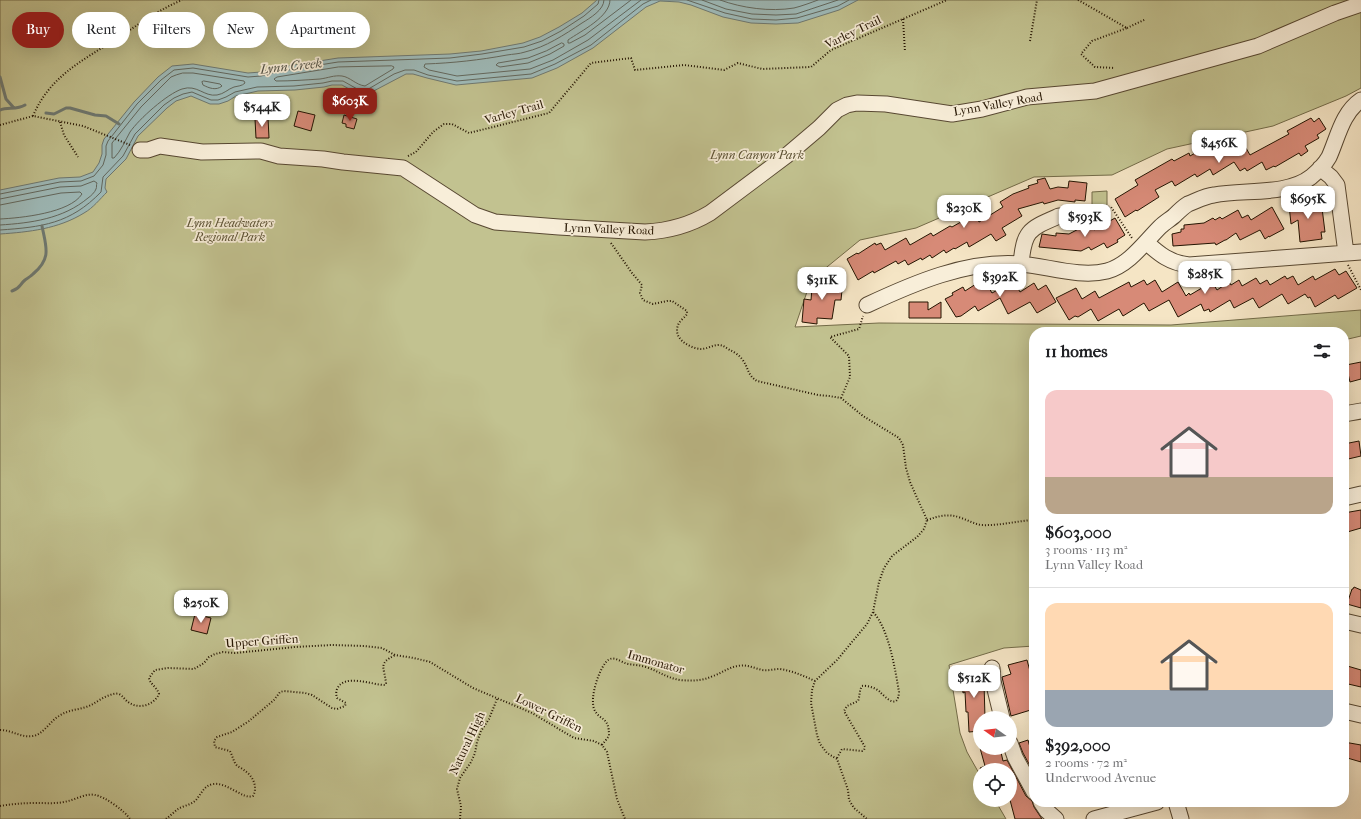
<!DOCTYPE html>
<meta charset="utf-8">
<style>
:root{--surface:#fff;--page:#f6f6f6;--text:#202124;--muted:#757577;--line:#e0e0e0;--accent:#8f2418}
body{margin:0;font-family:"IM FELL French Canon",serif;background:var(--page);color:var(--text);height:100vh;display:flex;flex-direction:column;font-size:15px;white-space:nowrap}
*{box-sizing:border-box;margin:0}
p{font-size:13px;color:var(--muted)}
.icon{flex:none;width:22px;height:22px;fill:none;stroke:currentColor;stroke-width:2;stroke-linecap:round;stroke-linejoin:round}
.map{position:relative;flex:1;overflow:hidden}
.details{position:absolute;left:1029px;top:327px;width:320px;height:480px;display:flex;flex-direction:column;background:var(--surface);border-radius:16px;box-shadow:0 4px 16px #0002}
.details>*{flex:none}
.hud{position:absolute;left:12px;top:12px;width:380px;height:36px;display:flex;gap:8px}
.needle{width:26px;rotate:284deg}
.buttons{position:absolute;left:973px;top:711px;display:grid;gap:8px}
.buttons a{display:grid;place-items:center;width:44px;height:44px;border-radius:50%;background:var(--surface);box-shadow:0 4px 16px #0002;font-size:20px}
.price{position:absolute;translate:-50% -34px;padding:0 9px;border-radius:8px;background:#fff;color:#222;font-size:13px;line-height:26px;filter:drop-shadow(0 1px 2px #0008)}
.price::after{content:'';position:absolute;left:50%;top:24px;width:12px;height:9px;margin-left:-6px;background:inherit;clip-path:polygon(0 0,100% 0,50% 100%)}
.price.on{background:var(--accent);color:#fff}
ul{padding:0;list-style:none}
li{display:grid;align-content:center;gap:8px;height:212px;padding:0 16px}
li+li{border-top:1px solid var(--line)}
li span{display:grid;place-items:center;height:124px;border-radius:12px;color:#555}
li>.icon{margin-inline-start:auto}
span .icon{width:72px;height:72px;fill:#fffc;stroke-width:1}
li b{font-size:17px}
h2{display:flex;justify-content:space-between;align-items:center;height:48px;padding:0 16px;font-size:17px}
.pill{padding:0 14px;border-radius:18px;background:var(--surface);box-shadow:0 4px 16px #0002;font-size:14px;line-height:36px}
.pill.on{background:var(--accent);color:#fff}
.map>svg:first-child{display:block}
.green{fill:#c2c290;stroke:#736b48}
.water{fill:#9fbdbd;stroke:#6e7972}
.lines{fill:none;stroke-linecap:round;stroke-linejoin:round}
.shore{stroke:#62685f;stroke-width:1}
.stream{stroke:#6e7972;stroke-width:3}
.building{fill:#d78a77;stroke:#241401}
.minor-casing{stroke:#584832;stroke-width:17}
.path{stroke:#241401;stroke-width:2;stroke-dasharray:1 2;stroke-linecap:butt}
.minor{stroke:#f8eed9;stroke-width:15}
.labels{text-anchor:middle;dominant-baseline:central;stroke-width:3.5;stroke-linejoin:round;paint-order:stroke}
.street-label{font-size:12px;fill:#241401;stroke:#f8eed9}
.park-label{font-size:12px;font-style:italic;fill:#5b5133;stroke:#f8eed9}
.water-label{font-size:13px;font-style:italic;fill:#4f4f43;stroke:#f8eed9}
</style>
<div class="map">
<svg width="1361" height="819" viewBox="0 0 1361 819">
<rect width="100%" height="100%" fill="#f5e5c5"/>
<filter id="stains"><feTurbulence type="fractalNoise" baseFrequency=".005" numOctaves="4"/><feColorMatrix values="0 0 0 0 .2 0 0 0 0 .09 0 0 0 0 .02 0 0 0 .5 -.17"/></filter>
<radialGradient id="worn" r=".72"><stop offset=".6" stop-color="#630" stop-opacity="0"/><stop offset="1" stop-color="#630" stop-opacity=".3"/></radialGradient>
<path class="green" d="M 0,0 L 1361,0 L 1361,88 L 1346,96 L 1273,126 L 1167,149 L 1112,175 L 1034,177 L 916,228 L 860,240 L 811,280 L 795,327 L 879,323 L 1171,325 L 1361,310 L 1361,336 L 1344,340 L 1344,332 L 1034,332 L 1034,646 L 1004,648 L 949,665 L 960,733 L 967,752 L 980,775 L 980,800 L 995,800 L 1006,819 L 0,819 Z
M 1107,191 L 1107,205 L 1092,206 L 1092,192 Z"/>
<path class="water" d="M 597,0 L 858,0 L 839,10 L 798,23 L 776,24 L 751,23 L 723,17 L 691,5 L 679,2 L 660,1 L 646,7 L 593,48 L 557,68 L 532,78 L 456,85 L 427,78 L 413,74 L 406,74 L 366,95 L 358,94 L 342,85 L 332,85 L 324,87 L 295,90 L 258,91 L 236,96 L 228,101 L 219,104 L 210,104 L 191,96 L 176,101 L 167,108 L 138,136 L 126,159 L 106,179 L 105,188 L 107,192 C 100,199 93,208 84,213 C 58,229 29,232 0,234 L 0,190 L 59,178 L 80,177 L 93,172 L 99,163 L 102,154 L 102,145 L 104,139 L 134,102 L 158,77 L 172,66 L 193,64 L 248,73 L 261,72 L 275,68 L 338,58 L 450,54 L 481,51 L 523,43 L 540,37 L 559,27 L 582,13 Z"/>
<g class="lines">
<path class="shore" d="M 604,0 C 604,10 590,18 582,23 C 564,35 546,47 525,52 C 519,54 513,54 507,55 C 480,60 453,63 425,64 L 424,67 L 429,70 L 457,76 L 530,69 L 553,60 L 588,40 L 641,0
M 610,0 C 610,17 581,31 568,40 L 568,43 L 570,43 L 585,35 L 631,0
M 687,0 L 725,13 L 752,19 L 776,20 L 797,18 L 838,6 L 849,0
M 702,0 L 726,9 L 752,14 L 776,15 L 796,14 L 838,0
M 720,0 C 742,8 770,12 794,8 C 802,6 810,3 818,0
M 562,43 L 564,44 L 564,46 L 550,54 L 528,63 L 500,67 L 496,65 L 498,63 L 528,58 L 546,51 Z
M 392,66 L 394,67 L 393,69 L 365,86 C 356,85 350,77 342,76 C 334,75 328,78 320,79 C 305,80 291,81 276,81 L 274,79 L 277,77 L 338,67 Z
M 183,73 L 193,73 L 244,81 L 245,83 C 242,86 238,86 234,87 C 228,89 224,94 217,95 C 204,97 197,84 182,89 C 167,94 139,119 130,132 C 125,141 121,151 114,158 L 112,158 L 112,143 L 141,107 L 171,77 L 176,75 Z
M 204,81 L 220,84 L 222,86 C 216,91 209,88 203,85 L 202,82 Z
M 0,194 L 60,182 L 81,181 L 94,176 L 103,165 L 106,155 L 106,146 L 108,141 L 137,104 L 161,80 L 174,70 L 193,68 L 248,77 L 261,76 L 276,72 L 338,62 L 450,58 L 482,54 L 524,47 L 542,41 L 561,31 L 584,16 L 598,4 L 599,0
M 0,199 L 60,187 L 81,186 L 94,181 L 97,183 C 96,185 97,187 96,189 C 95,192 91,196 88,198 C 63,219 31,223 0,225
M 0,205 L 61,193 L 80,192 L 82,194 C 70,213 21,218 0,219
M 0,230 C 42,227 70,224 101,192 L 103,177 L 123,156 L 135,134 L 164,105 L 174,98 L 183,94 L 192,92 L 211,100 L 218,100 L 226,97 L 235,92 L 257,87 L 294,86 L 323,83 L 332,81 L 343,81 L 359,90 L 365,91 L 394,74 L 405,70 L 414,70 L 428,75 L 457,81 L 531,74 L 555,64 L 591,45 L 643,4 L 651,0"/>
<path class="stream" d="M 0,77 L 6,99 L 14,108
M 0,110 C 8,107 17,110 25,105
M 46,113 L 54,114 L 66,108 L 70,108 L 95,115 L 106,116 L 119,124
M 12,291 C 21,288 19,285 25,280 C 28,278 31,276 33,274 C 52,258 46,247 42,226"/>
</g>
<path class="building" d="M 298,111 L 315,115 L 311,131 L 294,126 Z
M 344,115 L 357,119 L 354,129 L 346,127 L 346,124 L 342,123 Z
M 268,118 L 269,138 L 256,138 L 255,119 Z
M 1311,118 L 1314,122 L 1319,118 L 1326,129 L 1317,135 L 1319,138 L 1305,146 L 1308,151 L 1301,156 L 1299,153 L 1275,167 L 1274,166 L 1266,170 L 1262,162 L 1247,171 L 1245,168 L 1240,171 L 1234,162 L 1213,175 L 1210,169 L 1197,177 L 1195,174 L 1175,186 L 1172,181 L 1155,190 L 1159,197 L 1137,211 L 1136,210 L 1125,217 L 1115,199 L 1138,185 L 1135,180 L 1172,159 L 1174,161 L 1189,153 L 1190,156 L 1197,152 L 1198,154 L 1219,143 L 1224,151 L 1242,141 L 1250,155 L 1289,134 L 1287,131 Z
M 1045,178 L 1050,189 L 1058,187 L 1068,188 L 1069,181 L 1087,183 L 1085,201 L 1075,200 L 1075,202 L 1058,200 L 1044,204 L 1043,202 L 1018,209 L 1022,216 L 1002,228 L 1006,235 L 996,241 L 991,234 L 969,247 L 967,242 L 955,249 L 954,248 L 946,253 L 944,250 L 932,258 L 930,255 L 922,260 L 921,258 L 908,265 L 905,260 L 898,264 L 896,261 L 874,273 L 873,271 L 858,280 L 847,259 L 857,253 L 858,254 L 875,243 L 876,245 L 881,243 L 885,250 L 906,238 L 910,245 L 931,233 L 933,236 L 950,226 L 952,227 L 975,214 L 979,222 L 1003,207 L 1000,202 L 1013,194 L 1029,188 L 1028,186 L 1038,183 L 1037,180 Z
M 1321,200 L 1325,232 L 1321,232 L 1322,239 L 1300,242 L 1298,220 L 1291,224 L 1289,205 L 1302,203 L 1302,202 Z
M 1272,207 L 1284,229 L 1269,237 L 1269,236 L 1265,239 L 1260,230 L 1240,240 L 1236,233 L 1226,240 L 1225,240 L 1216,245 L 1215,243 L 1173,246 L 1172,234 L 1181,232 L 1181,229 L 1184,229 L 1184,225 L 1204,223 L 1213,218 L 1215,220 L 1220,217 L 1222,219 L 1238,210 L 1242,218 L 1248,215 L 1251,220 Z
M 1115,218 L 1125,235 L 1117,240 L 1118,242 L 1107,248 L 1104,243 L 1091,250 L 1089,247 L 1081,251 L 1039,247 L 1042,234 L 1056,236 L 1056,233 L 1069,234 L 1090,223 L 1094,230 Z
M 1335,269 L 1339,275 L 1346,271 L 1357,288 L 1338,299 L 1335,295 L 1315,307 L 1310,297 L 1308,298 L 1305,294 L 1288,304 L 1282,294 L 1259,308 L 1253,298 L 1234,308 L 1230,300 L 1210,312 L 1209,309 L 1204,311 L 1201,304 L 1178,317 L 1169,300 L 1149,311 L 1144,303 L 1123,316 L 1119,309 L 1098,321 L 1091,309 L 1078,317 L 1075,316 L 1069,320 L 1056,298 L 1076,288 L 1082,299 L 1095,291 L 1099,298 L 1129,282 L 1131,287 L 1144,280 L 1147,285 L 1155,280 L 1162,292 L 1178,282 L 1186,296 L 1189,293 L 1190,295 L 1212,282 L 1217,290 L 1229,282 L 1231,285 L 1239,280 L 1242,286 L 1256,278 L 1260,284 L 1267,280 L 1270,285 L 1285,276 L 1287,279 L 1293,276 L 1298,285 L 1313,276 L 1315,280 Z
M 827,278 L 843,280 L 841,300 L 835,300 L 832,319 L 817,318 L 817,324 L 802,322 L 804,299 L 811,300 L 812,288 L 818,288 L 818,285 Z
M 1014,281 L 1020,292 L 1034,283 L 1038,290 L 1046,285 L 1056,302 L 1037,313 L 1030,302 L 1008,314 L 1000,298 L 978,311 L 975,306 L 961,316 L 956,317 L 945,299 L 953,295 L 952,293 L 963,287 L 965,291 L 976,284 L 978,287 L 986,283 L 992,293 Z
M 909,302 L 928,302 L 928,310 L 941,302 L 941,318 L 909,318 Z
M 1361,362 L 1361,379 L 1350,382 L 1346,365 Z
M 1359,441 L 1361,456 L 1344,460 L 1344,444 Z
M 1361,510 L 1361,528 L 1344,533 L 1344,513 Z
M 1354,587 L 1361,590 L 1361,608 L 1347,604 L 1352,589 L 1353,589 Z
M 195,614 L 211,618 L 207,634 L 191,630 Z
M 1027,660 L 1034,686 L 1034,709 L 1011,716 L 1002,677 L 1011,674 L 1008,665 Z
M 1344,665 L 1361,670 L 1361,687 L 1344,683 Z
M 981,672 L 982,684 L 984,683 L 985,718 L 980,718 L 980,731 L 969,732 L 968,712 L 966,712 L 965,692 L 963,693 L 962,673 Z
M 1028,740 L 1034,762 L 1034,773 L 1023,753 L 1019,743 Z
M 1344,742 L 1361,745 L 1361,762 L 1344,757 Z
M 980,748 L 1000,748 L 1003,761 L 1007,760 L 1026,796 L 1032,801 L 1034,807 L 1042,819 L 1015,819 L 1010,800 L 1010,770 L 981,770 L 980,768 L 985,766 Z"/>
<g class="lines">
<g class="minor-casing">
<path id="minor" d="M 140,150 L 148,150 L 160,146 L 202,152 L 261,151 L 279,156 L 323,159 L 343,162 L 403,168 L 475,215 L 495,222 L 559,227 L 645,232 C 668,231 690,225 710,213 L 786,156 L 819,128 L 837,110 L 847,105 L 857,103 L 886,104 L 952,114 L 982,109 L 1027,97 L 1095,91 L 1258,46 L 1335,13 L 1361,4
M 1320,168 L 1331,177 L 1337,185 L 1346,253
M 1146,242 C 1159,254 1170,263 1189,265 L 1361,252
M 1021,264 C 1024,230 1029,229 1059,216
M 867,305 C 914,283 967,260 1020,264 C 1047,266 1080,278 1107,271 C 1129,265 1144,243 1160,227 C 1164,223 1169,220 1174,216 C 1178,212 1183,207 1188,204 C 1196,201 1205,196 1214,195 C 1243,189 1287,196 1311,177 C 1317,172 1325,164 1329,157 C 1338,137 1342,113 1361,100
M 1344,414 L 1361,411
M 1344,498 L 1361,494
M 1344,621 L 1361,625
M 992,668 L 993,681 L 1002,718
M 1344,711 L 1361,715
M 1010,743 L 1015,757 L 1034,792
M 1041,802 L 1047,811 L 1056,819
M 1176,802 L 1181,819
M 1094,819 L 1157,802"/>
</g>
<path class="path" d="M 1078,0 L 1127,28 L 1092,41 L 1081,54 L 1095,67 L 1115,68
M 903,19 L 905,52
M 1127,28 L 1146,19
M 1030,41 L 1037,0
M 33,116 C 50,76 82,61 116,39 C 138,25 158,10 182,0
M 60,122 L 64,135 L 78,157
M 0,125 L 33,116 L 83,126 L 130,145
M 408,156 L 416,152 L 433,132 L 444,124 L 452,124 L 469,133 L 549,113 L 591,63 L 631,58 L 635,70 L 684,65 L 724,70 L 738,63 L 762,69 L 811,67 L 831,50 L 947,0
M 1071,216 L 1099,206 L 1111,207 L 1132,238
M 611,243 L 632,273 L 642,285 L 640,293 L 643,300 L 653,304 L 667,301 L 672,301 L 687,311 L 687,314 C 685,317 681,320 679,323 C 671,338 689,348 701,349 C 707,349 712,345 719,345 C 723,345 726,348 730,350 C 734,352 739,355 742,359 C 749,368 747,375 757,381 L 818,395 L 829,396 L 841,398 L 863,416 L 899,438 L 903,445 L 906,468 L 910,482 L 927,520 L 924,529 L 917,537 L 892,556 L 884,568 L 879,582 L 873,612 L 867,624 L 837,660 L 815,681 L 812,690 L 811,703 L 817,735 L 820,744 L 827,753 L 837,759 L 848,790 L 849,800 L 854,808 L 867,819
M 1348,265 L 1361,290
M 841,398 L 850,377 L 849,356 L 830,337 L 859,329 L 863,316
M 927,520 C 939,516 949,513 961,518 C 968,520 974,524 981,525 C 999,526 1016,521 1034,520
M 0,730 C 12,730 21,738 33,736 C 44,734 50,721 59,716 C 69,709 81,710 91,705 C 97,702 103,697 110,695 C 113,694 116,693 119,694 C 123,696 125,700 128,702 C 139,710 154,705 159,694 C 157,687 150,684 149,678 L 155,670 L 168,668 L 194,669 L 204,663 L 209,657 L 215,654 L 223,652 L 235,653 L 295,647 L 332,645 L 364,646 L 382,648 L 395,655 L 414,658 L 430,662 L 473,688 L 532,713 L 574,738 L 594,741 L 602,745 L 607,752 L 617,799 L 625,819
M 602,745 L 609,736 C 609,715 600,722 594,709 C 590,697 598,672 606,662 C 613,654 620,662 628,664 C 634,665 640,665 646,667 C 658,671 667,678 680,680 C 692,681 702,681 713,676 C 722,673 729,667 738,666 C 746,664 754,668 762,670 C 768,671 774,669 780,669 C 793,671 804,676 815,681
M 837,758 L 842,749 L 862,751 L 864,750 L 865,747 L 844,711 L 847,706 L 858,701 C 860,696 859,691 862,686 C 867,685 876,688 880,692 C 886,698 898,710 899,692 C 895,669 889,629 873,612
M 0,806 C 12,804 24,803 37,803 C 47,803 58,804 68,801 C 77,799 86,793 95,795 C 104,796 125,811 130,819
M 166,819 C 170,816 174,812 178,809 C 183,806 190,805 195,801 C 201,795 203,786 213,784 C 228,782 243,800 253,796 C 258,787 253,776 245,771 C 242,768 237,767 235,763 C 233,759 232,755 230,751 L 215,747 L 214,741 L 217,737 L 232,732 L 249,721 L 274,700 L 280,692 L 284,691 L 305,693 L 312,695 L 332,708 L 337,709 L 345,706 L 346,703 L 337,698 C 336,695 336,692 337,689 C 344,673 372,685 385,685 L 386,683 C 384,666 378,664 395,655
M 460,819 L 461,806 L 457,789 L 460,778 L 471,762 L 475,753 L 477,742 L 481,731 L 489,719 L 497,699"/>
<use href="#minor" class="minor"/>
</g>
<g class="labels">
<g class="street-label">
<text transform="translate(853 32) rotate(-26)">Varley Trail</text>
<text transform="translate(998 104) rotate(-10)">Lynn Valley Road</text>
<text transform="translate(514 112) rotate(-16)">Varley Trail</text>
<text transform="translate(609 229) rotate(2)">Lynn Valley Road</text>
<text transform="translate(262 641) rotate(-4)">Upper Griffen</text>
<text transform="translate(656 662) rotate(16)">Immonator</text>
<text transform="translate(549 713) rotate(26)">Lower Griffen</text>
<text transform="translate(467 743) rotate(-65)">Natural High</text>
</g>
<g class="park-label">
<text x="757" y="155">Lynn Canyon Park</text>
<text x="230" y="223">Lynn Headwaters<tspan x="230" dy="14">Regional Park</tspan></text>
</g>
<g class="water-label">
<text transform="translate(291 66) rotate(-6)">Lynn Creek</text>
</g>
</g>
<rect width="100%" height="100%" filter="url(#stains)"/>
<rect width="100%" height="100%" fill="url(#worn)"/>
</svg>
<div class="buttons">
<a><svg class="needle" viewBox="-14 -14 28 28"><path d="M0-13l5 13h-10z" fill="#e53935"/><path d="M0 13l5-13h-10z" fill="#757577"/></svg></a>
<a><svg class="icon" aria-label="locate" viewBox="0 0 24 24"><circle cx="12" cy="12" r="6"/><path d="M12 2v4M12 18v4M2 12h4M18 12h4"/></svg></a>
</div>
<b class="price on" style="left:350px;top:122px">$603K</b>
<b class="price" style="left:262px;top:128px">$544K</b>
<b class="price" style="left:1219px;top:164px">$456K</b>
<b class="price" style="left:1308px;top:220px">$695K</b>
<b class="price" style="left:964px;top:229px">$230K</b>
<b class="price" style="left:1085px;top:238px">$593K</b>
<b class="price" style="left:1205px;top:295px">$285K</b>
<b class="price" style="left:1000px;top:298px">$392K</b>
<b class="price" style="left:822px;top:301px">$311K</b>
<b class="price" style="left:201px;top:624px">$250K</b>
<b class="price" style="left:974px;top:699px">$512K</b>
<div class="hud">
<a class="pill on">Buy</a>
<a class="pill">Rent</a>
<a class="pill">Filters</a>
<a class="pill">New</a>
<a class="pill">Apartment</a>
</div>
<section class="details">
<h2>11 homes<svg class="icon" aria-label="filters" viewBox="0 0 24 24"><path d="M4 7h16M4 17h16"/><circle cx="9" cy="7" r="2"/><circle cx="15" cy="17" r="2"/></svg></h2>
<ul>
<li><span style="background:linear-gradient(#f6c9c9 70%,#b9a48a 0)"><svg class="icon" aria-label="home" viewBox="0 0 24 24"><path d="M3 11l9-7 9 7M6 9v11h12V9"/></svg></span><div><b>$603,000</b><p>3 rooms · 113 m²</p><p>Lynn Valley Road</p></div></li>
<li><span style="background:linear-gradient(#ffd9b3 70%,#9aa5b1 0)"><svg class="icon" aria-label="home" viewBox="0 0 24 24"><path d="M3 11l9-7 9 7M6 9v11h12V9"/></svg></span><div><b>$392,000</b><p>2 rooms · 72 m²</p><p>Underwood Avenue</p></div></li>
</ul>
</section>
</div>
